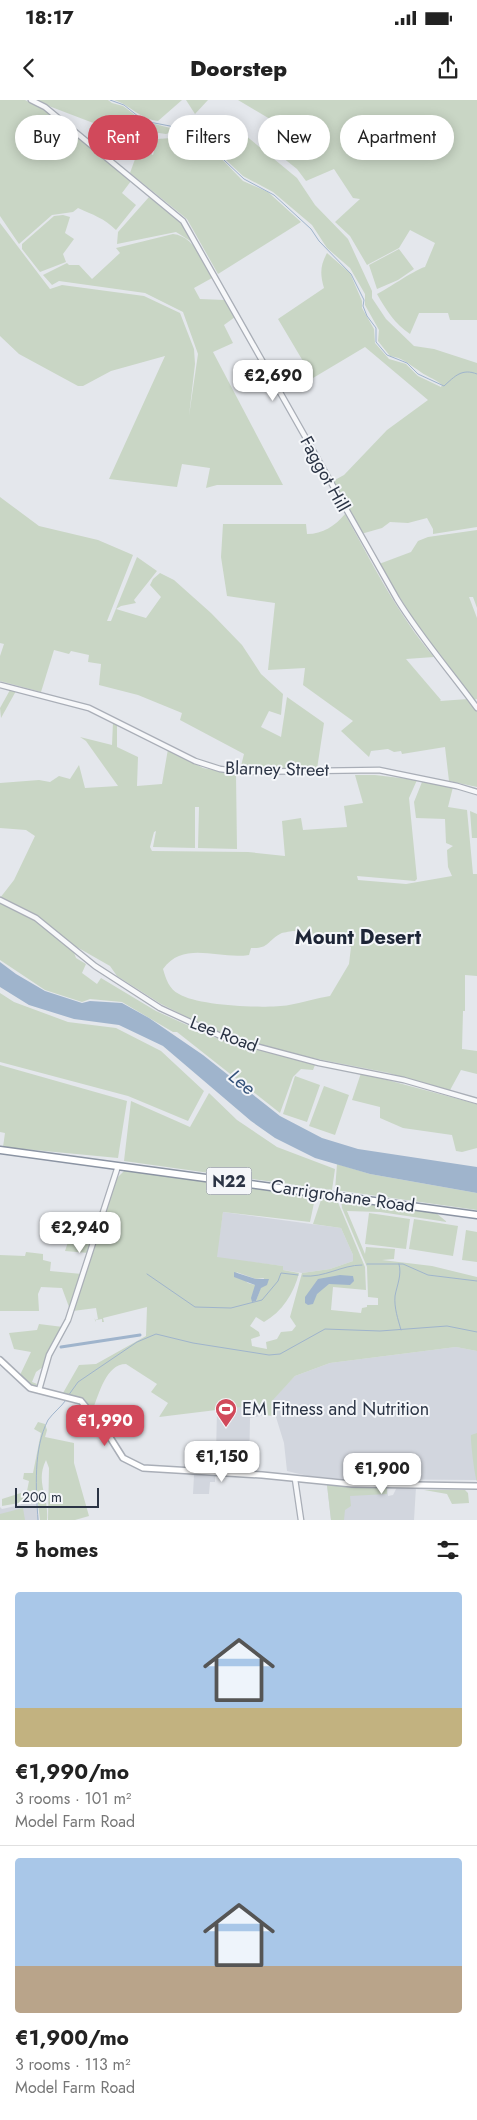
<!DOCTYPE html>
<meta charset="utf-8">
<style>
:root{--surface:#fff;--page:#f6f6f6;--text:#222;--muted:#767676;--line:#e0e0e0;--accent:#d1495b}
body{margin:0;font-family:Jost,sans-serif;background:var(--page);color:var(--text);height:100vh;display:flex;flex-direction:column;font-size:19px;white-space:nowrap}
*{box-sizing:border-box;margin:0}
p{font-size:16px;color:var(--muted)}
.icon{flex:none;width:28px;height:28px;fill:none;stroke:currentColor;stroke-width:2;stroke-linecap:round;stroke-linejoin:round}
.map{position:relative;height:1420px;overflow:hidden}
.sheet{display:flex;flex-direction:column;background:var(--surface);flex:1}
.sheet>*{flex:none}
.banner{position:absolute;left:15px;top:15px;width:448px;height:45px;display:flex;gap:10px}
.scale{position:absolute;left:15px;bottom:12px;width:84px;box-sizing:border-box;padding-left:5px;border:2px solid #2b3445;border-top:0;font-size:14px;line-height:18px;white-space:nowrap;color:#2b3445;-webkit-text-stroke:4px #f4f6f9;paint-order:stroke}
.price{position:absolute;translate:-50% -42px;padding:0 11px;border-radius:10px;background:#fff;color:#222;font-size:16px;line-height:32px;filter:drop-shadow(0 1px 2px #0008)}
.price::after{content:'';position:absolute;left:50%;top:30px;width:15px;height:11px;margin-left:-8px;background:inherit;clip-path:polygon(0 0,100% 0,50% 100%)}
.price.active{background:var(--accent);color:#fff}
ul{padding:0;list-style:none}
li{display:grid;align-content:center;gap:10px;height:265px;padding:0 15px}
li+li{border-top:1px solid var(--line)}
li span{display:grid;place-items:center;height:155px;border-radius:5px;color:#555}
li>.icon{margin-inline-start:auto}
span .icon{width:90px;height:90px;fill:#fffc;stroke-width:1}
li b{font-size:21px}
h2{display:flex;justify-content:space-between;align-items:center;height:60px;padding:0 15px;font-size:21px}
.tag{padding:0 18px;border-radius:22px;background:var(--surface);box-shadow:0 2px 12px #0003;font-size:18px;line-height:45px}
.tag.active{background:var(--accent);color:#fff}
.status{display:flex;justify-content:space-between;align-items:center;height:35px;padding:0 25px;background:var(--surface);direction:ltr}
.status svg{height:14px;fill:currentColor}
header{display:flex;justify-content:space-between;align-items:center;height:65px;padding:0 15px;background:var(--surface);font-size:22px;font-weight:800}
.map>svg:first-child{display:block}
.built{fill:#d2d6de}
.green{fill:#c9d6c5;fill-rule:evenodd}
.water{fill:#9fb4cc}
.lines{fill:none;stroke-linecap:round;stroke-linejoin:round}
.stream{stroke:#9fb4cc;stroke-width:1}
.canal{stroke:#9fb4cc;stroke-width:3}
.tertiary-casing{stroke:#a9aeb7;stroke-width:7}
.secondary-casing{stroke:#a9aeb7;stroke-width:8}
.trunk-casing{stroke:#8b94a3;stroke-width:9}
.tertiary{stroke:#f7f8fa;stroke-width:4.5}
.secondary{stroke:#fff;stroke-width:5}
.trunk{stroke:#fff;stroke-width:6}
.labels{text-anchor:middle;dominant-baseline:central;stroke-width:4;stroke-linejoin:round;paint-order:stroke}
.shield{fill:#f4f6f9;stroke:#676e7b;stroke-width:1}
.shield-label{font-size:16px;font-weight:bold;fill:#2b3445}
.street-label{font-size:18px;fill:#2b3445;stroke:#f4f6f9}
.poi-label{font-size:18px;fill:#2b3445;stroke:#f4f6f9;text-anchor:start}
.water-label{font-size:19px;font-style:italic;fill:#34527a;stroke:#f4f6f9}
.quarter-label{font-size:20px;font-weight:bold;fill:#1d2536;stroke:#f4f6f9}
</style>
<div class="status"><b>18:17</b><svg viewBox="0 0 49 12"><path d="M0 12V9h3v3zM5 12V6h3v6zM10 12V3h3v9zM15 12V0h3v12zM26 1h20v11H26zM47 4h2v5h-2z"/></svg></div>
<header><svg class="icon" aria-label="back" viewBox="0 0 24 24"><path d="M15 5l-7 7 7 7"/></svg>Doorstep<svg class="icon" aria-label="share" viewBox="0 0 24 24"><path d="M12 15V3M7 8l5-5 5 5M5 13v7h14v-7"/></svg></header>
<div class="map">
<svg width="477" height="1420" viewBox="0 0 477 1420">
<rect width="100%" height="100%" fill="#e4e7ec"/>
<path class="built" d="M 223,1112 L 341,1128 L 353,1155 L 353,1161 L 330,1169 L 302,1173 L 283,1170 L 283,1166 L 216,1158 Z
M 456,1247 L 477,1251 L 477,1380 L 343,1379 L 308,1376 L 287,1371 L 284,1343 L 271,1301 L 295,1276 L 330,1263 Z
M 249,1306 L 261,1307 L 264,1315 L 250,1318 L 249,1369 L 243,1370 L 246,1357 L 216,1355 L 217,1309 Z
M 194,1375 L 215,1375 L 215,1382 L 210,1382 L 209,1394 L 193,1394 Z
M 327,1385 L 387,1388 L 388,1396 L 393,1395 L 397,1387 L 416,1387 L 414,1420 L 331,1420 Z
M 32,1395 L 36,1396 L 39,1420 L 0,1420 L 0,1407 L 2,1409 L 20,1405 Z"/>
<path class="green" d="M 0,0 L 25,0 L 43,9 L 131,81 L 122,93 L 136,105 L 116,130 C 104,118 93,115 78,108 L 73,112 L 52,115 L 19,144 L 0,116 Z
M 33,0 L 108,0 L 112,3 L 123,6 L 143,21 L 178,30 L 166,34 L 96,24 Z
M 114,0 L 182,0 L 158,21 C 140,19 130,5 114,0 Z
M 186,0 L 208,0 L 195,14 Z
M 238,0 L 477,0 L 477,220 L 450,220 L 448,213 L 419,213 L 410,234 C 395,224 386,210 377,194 C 389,188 416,169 425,167 L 435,143 L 410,130 L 399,148 L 367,165 L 350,136 L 335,122 L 360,99 L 353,98 L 334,69 L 306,81 L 297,69 L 263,42 L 275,22 Z
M 203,19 L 224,24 L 245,35 L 297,78 L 315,105 L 348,139 L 372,191 L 372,198 L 386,219 L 414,246 L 434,249 L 477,263 L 477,427 L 433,434 L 433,429 L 427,418 L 408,423 L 390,422 L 382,428 L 361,434 L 352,413 L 333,381 L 344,375 L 387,330 L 428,300 L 365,247 L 313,278 L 278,219 L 324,188 C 320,174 320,166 327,153 L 350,173 L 362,201 L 362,208 L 374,229 L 375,243 L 389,259 L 406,264 L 418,276 L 441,287 L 442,285 C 434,278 425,276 418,270 C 407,263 403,258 390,256 L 378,241 L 379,230 L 365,205 L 365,194 L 350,168 L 327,148 L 312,125 L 273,92 L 243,76 L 206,41 L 185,30 L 197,21 Z
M 181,32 L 211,48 L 243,81 L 268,92 L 301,122 L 218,174 L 187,119 L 130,73 L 139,48 L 153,55 L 157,39 L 172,38 Z
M 149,97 L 183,125 L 195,144 L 176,132 L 117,144 L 118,132 Z
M 63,115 L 70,117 L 65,133 L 74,139 L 63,154 L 66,162 L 40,172 L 22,149 L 22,144 L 54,116 Z
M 0,123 L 50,189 L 62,185 L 144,196 L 180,213 L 194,249 L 195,264 L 189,316 L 198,254 L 183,212 L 145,193 L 59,181 L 52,185 L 43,175 L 67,163 L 69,165 L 79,165 L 92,179 L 120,153 L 116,148 L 173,134 C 194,136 203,161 212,178 L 194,188 L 200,199 L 225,200 L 235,217 L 224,225 L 233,243 L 213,252 L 283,385 L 217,385 L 206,388 L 210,368 L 182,364 L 177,387 L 109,379 L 165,256 L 111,271 L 83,286 L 78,286 L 19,254 L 0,236 Z
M 399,149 L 414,169 L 398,180 L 377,189 L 369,165 Z
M 0,397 L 39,426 L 98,440 L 133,455 L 107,521 L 111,521 L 137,457 L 157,471 L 134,500 L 136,503 L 121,506 L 116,509 L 146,518 L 161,497 L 150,485 L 153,479 L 160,473 L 174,480 L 211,513 L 242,545 L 261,574 L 283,594 L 281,615 L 269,611 L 261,627 L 281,637 L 287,597 L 324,623 L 317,669 L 240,670 L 244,654 L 180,620 L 182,613 L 138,595 L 99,585 L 101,564 L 88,562 L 89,555 L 71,551 L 69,554 L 54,550 L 41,592 L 0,581 L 0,556 L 4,544 L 0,543 Z
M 345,414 C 372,463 398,515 434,557 L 406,559 L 441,600 L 440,601 L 468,599 L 477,612 L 477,687 L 449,681 L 445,647 L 402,654 L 401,651 L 394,652 L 388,649 L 371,651 L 369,657 L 341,631 L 353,621 L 303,585 L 305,568 L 268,570 L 275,503 L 227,496 L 221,457 L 223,424 L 306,424 L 307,434 C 323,434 335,426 345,414 Z
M 477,430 L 477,508 L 473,497 L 469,497 L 477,518 L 477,599 L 474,600 L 439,553 L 427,541 L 379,464 L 411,452 L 418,441 L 428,437 Z
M 10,590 L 16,591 L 1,618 L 0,608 Z
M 113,622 L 117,623 L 117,647 L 138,657 L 137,686 L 162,684 L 168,649 L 203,668 L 236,674 L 237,749 L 198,748 L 199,707 L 195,707 L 195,748 L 153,747 L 156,731 L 154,732 L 150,747 L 152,751 L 248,752 L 285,756 L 282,721 L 301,718 L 303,730 L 347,727 L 344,706 L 363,703 L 355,675 L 375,675 L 417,680 L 409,698 L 417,779 L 415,781 L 357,776 L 358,780 L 406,784 L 452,776 L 448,767 L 447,750 L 453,746 L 446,743 L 445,719 L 416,718 L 414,702 L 422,682 L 453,687 L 448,707 L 467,710 L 473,774 L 477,774 L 477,876 L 465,875 L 465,911 L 463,911 L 462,949 L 477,951 L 477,974 L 461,970 L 449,992 L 389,973 L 307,957 L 223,935 L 161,904 L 117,876 L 110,866 L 75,846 L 37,816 L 0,798 L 14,780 L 35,736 L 26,730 L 0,728 L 0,683 L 39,680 L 50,682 L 59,676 L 70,679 L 79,665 L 85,688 L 118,686 L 86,641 L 80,637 L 112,645 ZM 293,831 L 307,832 L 321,840 L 338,841 L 351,847 L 349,864 L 330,896 C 316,898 302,903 289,905 C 266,909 198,906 179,894 C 169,889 166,879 163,869 C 184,840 219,860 249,855 L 251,848 C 269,849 267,841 280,834 C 283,832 289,832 293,831 Z
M 470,711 L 477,714 L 477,738 L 472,738 Z
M 0,803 L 34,820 L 73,850 L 76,858 L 86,864 L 82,873 L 97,884 L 101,878 L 156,911 L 216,938 L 315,965 L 313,970 L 301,969 L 293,977 L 280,1013 L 177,932 L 173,932 L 122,902 L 90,899 L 82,902 L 45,890 L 0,860 Z
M 0,893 L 14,902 L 68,922 L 116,928 L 161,951 L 204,991 L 188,1021 L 128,996 L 0,962 Z
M 0,965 L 127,1001 L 118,1058 L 3,1047 L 5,1033 L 0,1032 Z
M 361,973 L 477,1004 L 477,1048 L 462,1052 L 456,1051 L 452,1035 L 403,1028 L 380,1018 L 380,1007 L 352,1000 Z
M 295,976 L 320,985 L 307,1022 L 283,1014 Z
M 324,986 L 349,995 L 335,1035 L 309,1026 Z
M 209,993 L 237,1020 L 277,1047 L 335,1069 L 332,1090 L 124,1061 L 131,1001 L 190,1027 Z
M 337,1064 L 370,1074 L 477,1093 L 477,1110 L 335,1090 Z
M 125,1070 L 305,1094 L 314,1103 L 310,1122 L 223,1112 L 217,1157 L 283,1166 L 283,1170 L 299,1173 C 294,1193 282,1212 264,1222 L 256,1217 L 250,1226 L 259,1232 L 260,1236 L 251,1239 L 252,1246 L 267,1249 L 266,1242 L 277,1239 L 281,1232 L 292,1231 L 296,1226 L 290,1217 L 302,1173 L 330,1169 L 353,1161 L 353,1155 L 341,1128 L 313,1124 L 321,1100 L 330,1097 L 337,1100 L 365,1167 L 366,1190 L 333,1187 L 331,1210 L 361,1213 L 362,1208 L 367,1207 L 367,1205 L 378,1205 L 378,1198 L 368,1197 L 367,1167 L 342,1108 L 341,1099 L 436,1113 L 447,1122 L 380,1112 L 347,1111 L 365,1154 L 366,1147 L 395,1149 L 394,1159 L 382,1160 L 432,1166 L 477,1177 L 477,1251 L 456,1247 L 330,1263 L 295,1276 L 272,1301 L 274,1316 L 264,1315 L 261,1307 L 249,1306 L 159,1317 L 168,1303 L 151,1292 L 157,1284 L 126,1264 C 106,1264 99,1294 93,1309 L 83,1298 L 63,1293 L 79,1265 L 96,1264 L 146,1236 L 147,1207 L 103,1218 L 104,1222 L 102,1222 L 102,1219 L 96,1220 L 96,1222 L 94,1217 L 95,1220 L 98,1219 L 96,1208 L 73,1211 L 95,1143 L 99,1141 L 98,1137 L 117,1078 ZM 236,1172 L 256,1179 L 264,1178 L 256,1201 L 255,1185 L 248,1183 Z
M 369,1113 L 410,1119 L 406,1149 L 365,1144 Z
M 414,1119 L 458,1126 L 453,1156 L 409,1149 Z
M 466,1130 L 477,1132 L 477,1162 L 462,1160 Z
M 70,1136 L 91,1142 L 89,1153 L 65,1151 Z
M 26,1152 L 43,1154 L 43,1160 L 51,1162 L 50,1171 L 82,1174 L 72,1206 L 69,1207 L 62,1188 L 41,1187 L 38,1194 L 39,1211 L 0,1211 L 0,1155 L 25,1156 Z
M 39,1224 L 63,1227 L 43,1267 L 36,1272 L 32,1282 L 37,1284 L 36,1287 L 28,1284 L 20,1275 L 31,1252 L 14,1249 L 9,1233 L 37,1230 Z
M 38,1322 L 45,1324 L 47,1330 L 45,1337 L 74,1343 L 74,1363 L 89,1416 L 75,1420 L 48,1420 L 49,1368 L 46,1360 C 35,1383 49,1395 47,1420 L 40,1420 L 37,1396 L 33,1394 L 19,1403 L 2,1406 L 2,1399 L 27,1391 L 29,1381 L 23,1379 L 24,1373 L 33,1373 L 41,1333 L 34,1329 Z
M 477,1333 L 477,1381 C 475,1379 470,1338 471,1335 Z
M 327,1385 L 387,1388 L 387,1394 L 350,1396 L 351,1406 L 345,1410 L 344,1420 L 331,1420 Z
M 424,1390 L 465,1390 L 468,1393 L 469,1403 L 452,1404 L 447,1394 Z
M 23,1408 L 25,1420 L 0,1420 L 0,1414 Z"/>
<path class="water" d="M 0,862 L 16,874 L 45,891 L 82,903 L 90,901 L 122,903 L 149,918 L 203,955 L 280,1016 L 322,1038 L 358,1049 L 477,1067 L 477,1093 L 370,1074 L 315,1058 L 275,1038 L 251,1021 L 163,946 L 119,925 L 74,919 L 29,905 L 0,887 Z
M 234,1172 L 256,1179 L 269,1179 L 267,1185 L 261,1188 L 256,1201 L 252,1202 L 251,1198 L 255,1185 L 234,1177 Z
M 340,1175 L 353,1176 L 354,1181 L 350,1185 L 329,1184 L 317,1194 L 313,1204 L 308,1205 L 305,1203 L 305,1197 L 318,1179 Z"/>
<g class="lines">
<path class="stream" d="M 110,0 L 124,5 L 144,21 L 170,26 L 207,44 L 244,79 L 274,95 L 311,129 L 319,141 L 351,174 L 364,200 L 363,206 L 367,216 L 376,228 L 376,242 L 387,255 L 407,263 L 418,274 L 444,286 C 455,276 462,268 477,274
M 367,1164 L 403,1164 L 428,1175 L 477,1181
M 399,1164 C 402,1175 397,1185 395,1196 C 394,1208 398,1219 401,1230
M 147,1174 L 195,1207 L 231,1208 L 262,1200 L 278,1181 L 281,1173 L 298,1175
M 303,1176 C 325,1178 341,1165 362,1165
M 68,1296 L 78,1282 L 137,1242 L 156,1234 L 193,1243 L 269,1255 L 280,1254 L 325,1229 L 380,1231 L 447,1226 L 477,1232
M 38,1420 C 36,1389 33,1349 48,1320 C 53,1313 61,1307 66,1300"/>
<path class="canal" d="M 61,1247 L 140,1235"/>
<g class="tertiary-casing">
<path id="tertiary" d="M 31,0 L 45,7 L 183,121 L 397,499 C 421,538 450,571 477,608
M 0,585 L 89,608 L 195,661 L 220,669 L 243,672 L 379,670 L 457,686 L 477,692
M 0,800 L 36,818 L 95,866 L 160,908 L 225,938 L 319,963 L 404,980 L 477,1001
M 39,1290 L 49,1255 L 68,1220 L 118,1066
M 295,1379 L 301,1420"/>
</g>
<g class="secondary-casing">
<path id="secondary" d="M 0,1260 L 30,1288 L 81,1301 L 106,1331 L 123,1358 L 143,1368 L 262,1375 L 352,1384 L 477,1386"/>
</g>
<g class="trunk-casing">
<path id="trunk" d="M 0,1050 L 477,1115"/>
</g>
<use href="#tertiary" class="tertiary"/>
<use href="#secondary" class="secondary"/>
<use href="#trunk" class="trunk"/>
</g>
<defs>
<g id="stadium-pin" transform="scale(1.125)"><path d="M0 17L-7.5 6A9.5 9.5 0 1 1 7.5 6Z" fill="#d1495b" stroke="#f4f6f9"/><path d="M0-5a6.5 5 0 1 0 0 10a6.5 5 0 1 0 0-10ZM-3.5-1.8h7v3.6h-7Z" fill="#fff"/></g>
</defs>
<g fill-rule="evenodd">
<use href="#stadium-pin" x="226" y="1309"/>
</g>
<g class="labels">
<rect class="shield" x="206.5" y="1067.5" width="45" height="27" rx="4"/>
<g class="shield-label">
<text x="229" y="1081">N22</text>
</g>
<g class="street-label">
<text transform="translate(325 374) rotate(61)">Faggot Hill</text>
<text transform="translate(277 669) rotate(1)">Blarney Street</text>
<text transform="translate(224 934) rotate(21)">Lee Road</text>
<text transform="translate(343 1096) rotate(8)">Carrigrohane Road</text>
</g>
<g class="poi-label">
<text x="242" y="1309">EM Fitness and Nutrition</text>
</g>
<g class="water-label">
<text transform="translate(242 982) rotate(39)">Lee</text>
</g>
<g class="quarter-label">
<text x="358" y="837">Mount Desert</text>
</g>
</g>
</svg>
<div class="scale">200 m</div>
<b class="price" style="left:273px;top:302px">€2,690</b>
<b class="price" style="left:80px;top:1154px">€2,940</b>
<b class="price active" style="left:105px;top:1347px">€1,990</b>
<b class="price" style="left:222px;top:1383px">€1,150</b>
<b class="price" style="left:382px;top:1395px">€1,900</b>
<div class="banner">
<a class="tag">Buy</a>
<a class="tag active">Rent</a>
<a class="tag">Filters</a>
<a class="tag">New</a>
<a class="tag">Apartment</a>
</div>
</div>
<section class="sheet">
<h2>5 homes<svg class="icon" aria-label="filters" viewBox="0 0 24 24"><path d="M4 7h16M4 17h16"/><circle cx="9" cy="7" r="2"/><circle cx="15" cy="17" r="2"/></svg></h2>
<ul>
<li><span style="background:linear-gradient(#a9c7e8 75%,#c2b280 0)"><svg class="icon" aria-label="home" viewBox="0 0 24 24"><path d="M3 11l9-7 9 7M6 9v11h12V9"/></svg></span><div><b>€1,990/mo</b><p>3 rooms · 101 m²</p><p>Model Farm Road</p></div></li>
<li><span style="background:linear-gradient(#a9c7e8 70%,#b9a48a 0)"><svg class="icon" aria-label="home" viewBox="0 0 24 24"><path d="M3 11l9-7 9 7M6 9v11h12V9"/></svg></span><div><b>€1,900/mo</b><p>3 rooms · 113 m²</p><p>Model Farm Road</p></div></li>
</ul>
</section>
